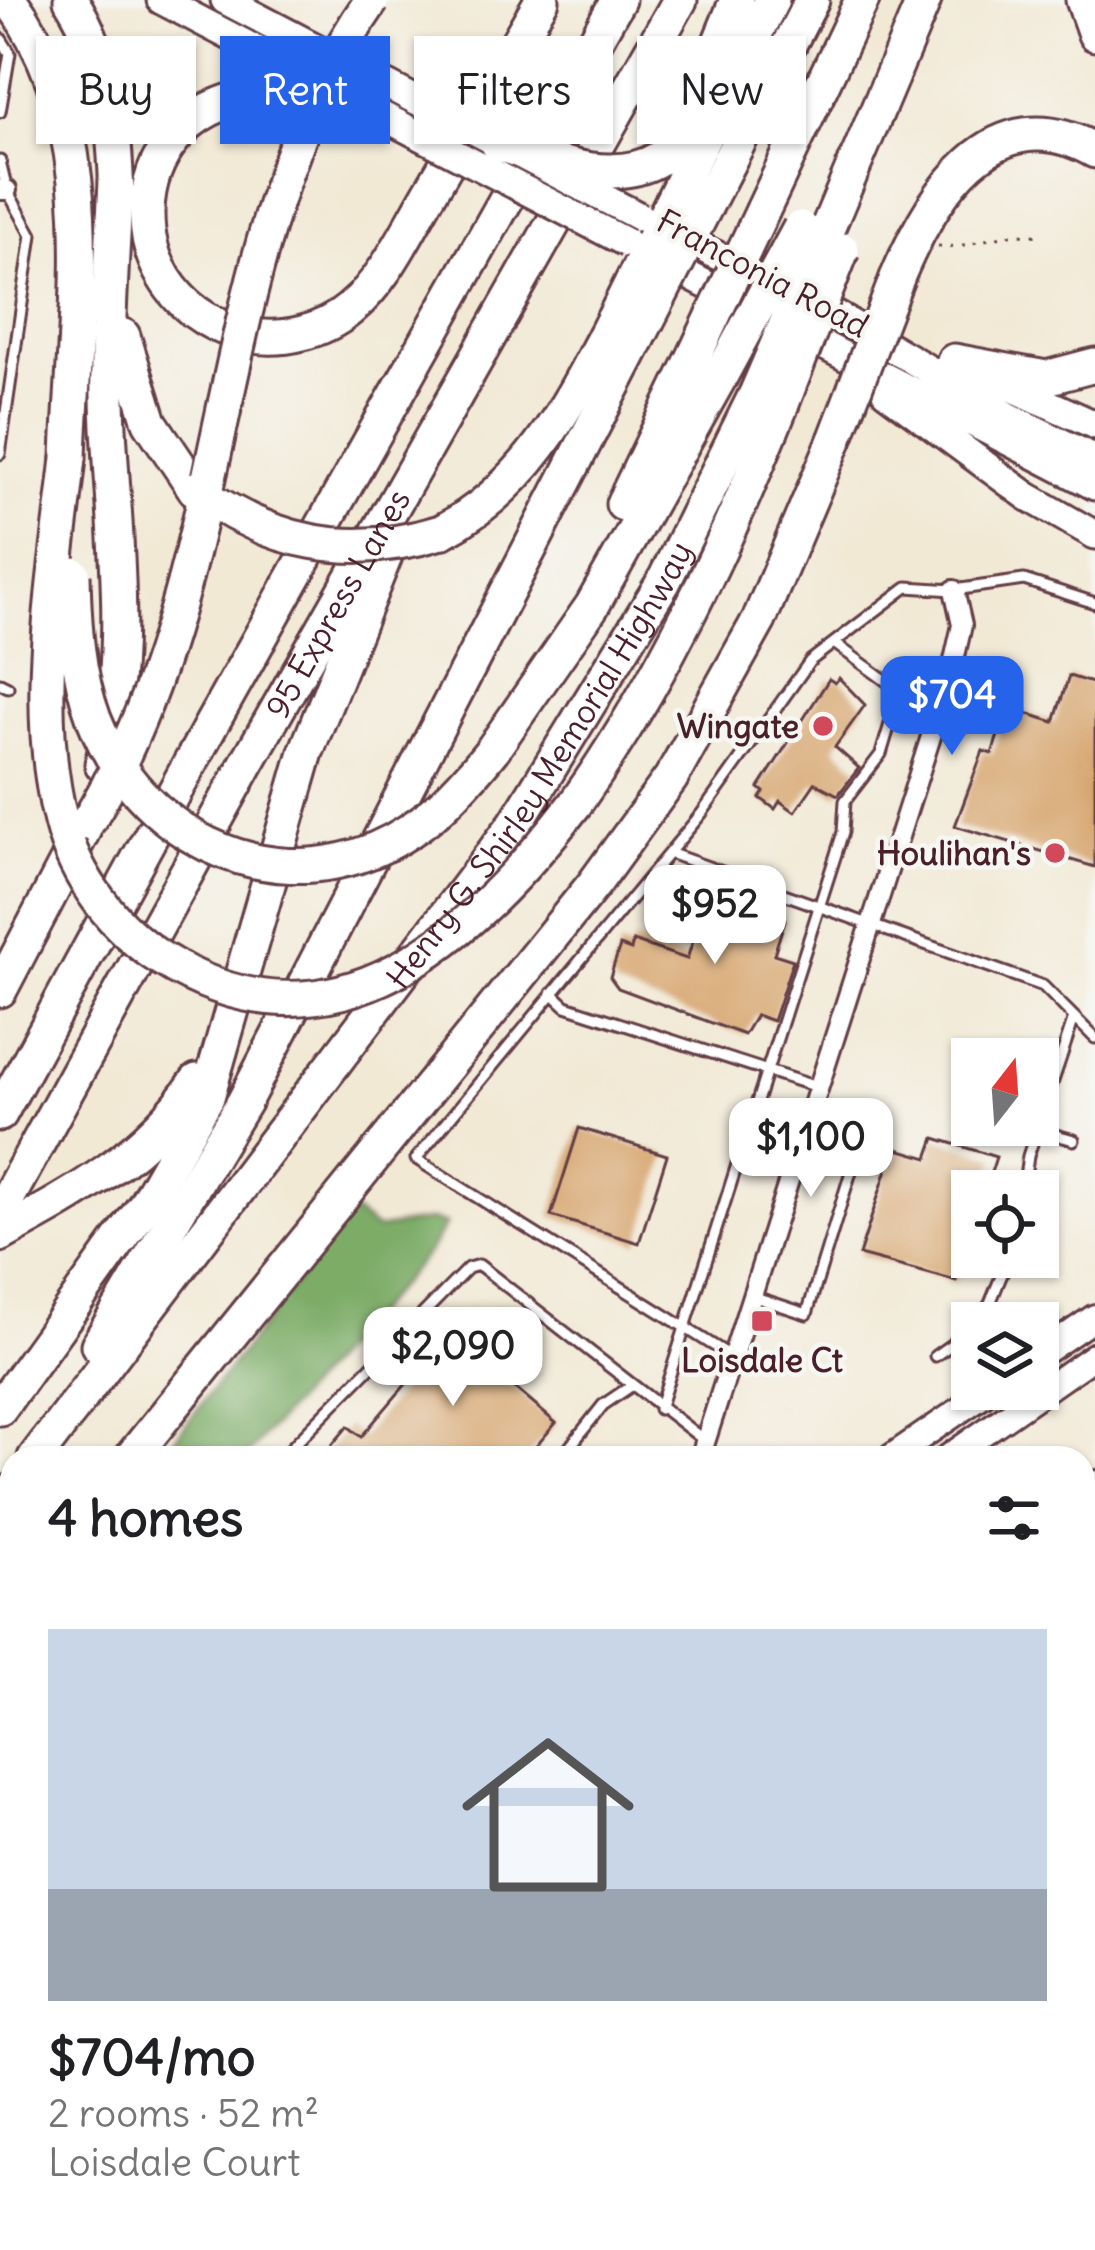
<!DOCTYPE html>
<meta charset="utf-8">
<style>
:root{--surface:#fff;--page:#f2f2f2;--text:#202124;--muted:#757577;--accent:#2563eb}
body{margin:0;font-family:Delius,sans-serif;background:var(--page);color:var(--text);height:100vh;display:flex;flex-direction:column;font-size:45px;white-space:nowrap}
*{box-sizing:border-box;margin:0}
p{font-size:39px;color:var(--muted)}
.icon{flex:none;width:66px;height:66px;fill:none;stroke:currentColor;stroke-width:2;stroke-linecap:round;stroke-linejoin:round}
.map{position:relative;flex:1;overflow:hidden}
.details{position:absolute;left:0px;top:1446px;width:1095px;height:804px;display:flex;flex-direction:column;background:var(--surface);border-radius:36px 36px 0 0;box-shadow:0 3px 9px #0004}
.details>*{flex:none}
.banner{position:absolute;left:36px;top:36px;width:1023px;height:108px;display:flex;gap:24px}
.needle{width:78px;rotate:17deg}
.tools{position:absolute;left:951px;top:1038px;display:grid;gap:24px}
.tools a{display:grid;place-items:center;width:108px;height:108px;border-radius:0px;background:var(--surface);box-shadow:0 3px 9px #0004;font-size:60px}
.price{position:absolute;translate:-50% -102px;padding:0 27px;border-radius:24px;background:#fff;color:#222;font-size:39px;line-height:78px;filter:drop-shadow(0 3px 6px #0008)}
.price::after{content:'';position:absolute;left:50%;top:72px;width:36px;height:27px;margin-left:-18px;background:inherit;clip-path:polygon(0 0,100% 0,50% 100%)}
.price.current{background:var(--accent);color:#fff}
ul{padding:0;list-style:none}
li{display:grid;align-content:center;gap:24px;height:636px;padding:0 48px}
li span{display:grid;place-items:center;height:372px;border-radius:0px;color:#555}
li>.icon{margin-inline-start:auto}
span .icon{width:216px;height:216px;fill:#fffc;stroke-width:1}
li b{font-size:51px}
h2{display:flex;justify-content:space-between;align-items:center;height:144px;padding:0 48px;font-size:51px}
.tag{padding:0 42px;border-radius:0px;background:var(--surface);box-shadow:0 3px 9px #0004;font-size:42px;line-height:108px}
.tag.current{background:var(--accent);color:#fff}
.map>svg:first-child{display:block}
.forest{fill:#7cac66;stroke:#636648;stroke-width:3}
.building{fill:#d6a36a}
.lines{fill:none;stroke-linecap:round;stroke-linejoin:round}
.lane-casing{stroke:#633d44;stroke-width:15}
.street-casing{stroke:#633d44;stroke-width:24}
.secondary-casing{stroke:#633d44;stroke-width:30}
.primary-casing{stroke:#633d44;stroke-width:33}
.highway-casing{stroke:#633d44;stroke-width:39}
.path{stroke:#633d44;stroke-width:3;stroke-dasharray:3 9;stroke-linecap:butt}
.lane{stroke:#fff;stroke-width:9}
.street{stroke:#fff;stroke-width:18}
.secondary{stroke:#fff;stroke-width:24}
.primary{stroke:#fff;stroke-width:27}
.highway{stroke:#fff;stroke-width:33}
.primary-bridge-casing{stroke:#633d44;stroke-width:33;stroke-linecap:butt}
.highway-bridge-casing{stroke:#633d44;stroke-width:39;stroke-linecap:butt}
.primary-bridge{stroke:#fff;stroke-width:27}
.highway-bridge{stroke:#fff;stroke-width:33}
.poi-dot{fill:#d1495b;stroke:#f6f6f2;stroke-width:4.5}
.labels{text-anchor:middle;dominant-baseline:central;stroke-width:9;stroke-linejoin:round;paint-order:stroke}
.street-label{font-size:33px;fill:#4a1f2b;stroke:#f6f6f2}
.poi-label{font-size:33px;font-weight:bold;fill:#4a1f2b;stroke:#f6f6f2;text-anchor:end}
</style>
<div class="map">
<svg width="1095" height="2250" viewBox="0 0 1095 2250">
<rect width="100%" height="100%" fill="#f6f6f2"/>
<filter id="ink" filterUnits="userSpaceOnUse"><feTurbulence type="fractalNoise" baseFrequency=".00833" numOctaves="2"/><feDisplacementMap in="SourceGraphic" scale="24" xChannelSelector="R" yChannelSelector="G"/><feConvolveMatrix kernelMatrix="1 2 1 2 8 2 1 2 1" color-interpolation-filters="sRGB"/></filter>
<filter id="wash" filterUnits="userSpaceOnUse"><feTurbulence type="fractalNoise" baseFrequency=".004" numOctaves="4" result="noise"/><feDisplacementMap in="SourceGraphic" scale="48" xChannelSelector="R" yChannelSelector="G"/><feGaussianBlur stdDeviation="2.7" result="paint"/><feColorMatrix in="noise" values="0 0 0 0 0 0 0 0 0 0 0 0 0 0 0 0 0 1.4 0 .05"/><feComposite in="paint" operator="in"/></filter>
<g filter="url(#wash)">
<rect width="100%" height="100%" fill="#f2e9d5"/>
<path class="forest" d="M 351,1210 L 376,1229 L 431,1220 L 446,1224 L 430,1250 L 244,1458 L 160,1458 Z
M 12,1652 L 12,1717 L 0,1730 L 0,1668 Z
M 12,1905 L 12,2012 L 0,2018 L 0,1906 Z"/>
<g id="blocks">
<path class="building" d="M 1069,676 L 1095,684 L 1095,867 L 955,826 L 983,751 L 992,754 L 1007,707 L 1054,722 Z
M 839,678 L 865,705 L 835,747 L 859,768 L 838,795 L 815,783 L 795,812 L 780,801 L 775,809 L 760,798 L 764,792 L 759,788 L 829,679 L 835,683 Z
M 709,891 L 782,914 L 785,920 L 774,954 L 793,960 L 773,1021 L 756,1015 L 744,1035 L 618,988 L 610,977 L 620,946 L 631,950 L 633,941 L 687,959 Z
M 579,1128 L 667,1155 L 639,1243 L 551,1216 Z
M 935,1138 L 996,1157 L 985,1191 L 972,1191 L 972,1230 L 956,1281 L 859,1255 L 890,1160 L 894,1161 L 898,1149 L 928,1158 Z
M 469,1310 L 503,1338 L 483,1361 L 556,1423 L 526,1458 L 321,1458 L 348,1426 L 361,1437 Z"/>
</g>
</g>
<g filter="url(#ink)">
<use href="#blocks" fill-opacity="0" stroke="#633d44" stroke-width="3"/>
<g class="lines">
<g class="lane-casing">
<path id="lane" d="M 0,37 L 10,53 L 0,112
M 0,161 L 7,190 L 32,235 L 0,454
M 0,683 L 8,687
M 669,853 L 1043,986 L 1095,1038
M 552,993 L 566,1006 L 817,1087
M 1038,1130 L 1074,1140
M 1023,1191 L 1028,1156 L 1074,1018
M 752,1296 L 807,1314 L 866,1123 L 814,1105
M 982,1323 L 1009,1257
M 935,1356 L 972,1330
M 732,1357 L 416,1159 L 702,813 L 810,661 L 907,587 L 954,590 L 1024,580 L 1095,603
M 659,1409 L 843,832 L 845,801 L 881,754 L 900,691 L 834,643
M 281,1458 L 468,1268 L 479,1265 L 705,1441
M 561,1458 L 603,1405 L 631,1386
M 1083,1727 L 1095,1738
M 1083,2028 L 1095,2040
M 60,2250 L 63,2238
M 91,2250 L 94,2238
M 145,2250 L 147,2238"/>
</g>
<g class="street-casing">
<path id="street" d="M 0,190 L 7,190
M 700,1458 L 951,674 L 962,625 L 954,590
M 1083,1492 L 1095,1480
M 986,2238 L 998,2250
M 782,2250 L 789,2238"/>
</g>
<g class="secondary-casing">
<path id="secondary" d="M 1038,1356 L 1095,1317
M 890,1458 L 991,1389
M 947,1458 L 1095,1355
M 0,2046 L 12,2040
M 0,2087 L 12,2081
M 616,2238 L 636,2250
M 679,2238 L 699,2250"/>
</g>
<g class="primary-casing">
<path id="primary" d="M 161,0 L 398,124
M 225,0 L 412,98
M 670,232 L 829,311 L 1008,416 L 1095,459
M 657,259 L 1095,486
M 983,374 L 1095,425
M 886,392 L 1027,496 L 1095,535"/>
</g>
<g class="highway-casing">
<g id="highway">
<path d="M 10,0 C 107,132 74,304 69,458"/>
<path d="M 71,0 C 110,62 115,128 117,200"/>
<path d="M 1083,0 L 1095,34"/>
<path d="M 361,105 C 326,101 288,91 253,96 C 114,116 111,306 248,335 C 282,342 323,332 350,309 C 387,278 408,229 432,189 C 468,126 505,63 542,0"/>
<path d="M 660,158 L 689,117 L 737,0"/>
<path d="M 687,171 L 772,0"/>
<path d="M 716,186 L 812,0"/>
<path d="M 763,210 L 862,0"/>
<path d="M 823,239 L 924,0"/>
<path d="M 897,278 C 930,199 992,92 1095,151"/>
<path d="M 123,336 L 150,422 L 195,489"/>
<path d="M 954,361 L 1046,378 L 1095,365"/>
<path d="M 623,504 L 691,363"/>
<path d="M 441,532 C 530,485 569,404 614,318"/>
<path d="M 493,749 L 592,606 L 720,377"/>
<path d="M 102,764 C 131,652 115,542 109,428 C 105,346 112,263 116,181"/>
<path d="M 575,804 C 662,681 724,548 780,409"/>
<path d="M 0,990 L 83,831"/>
<path d="M 0,1114 L 211,725 L 618,0"/>
<path id="s1" d="M 0,1212 L 247,763 L 680,0"/>
<path d="M 0,1235 C 77,1193 147,1155 197,1081"/>
<path d="M 98,1345 L 244,1102 L 639,337"/>
<path d="M 0,1408 L 145,1205 L 207,1097 L 306,752 L 385,556"/>
<path id="s2" d="M 35,1458 L 515,824 L 664,581 L 756,394"/>
<path d="M 131,1458 L 594,884 L 671,778 L 759,620 L 835,440"/>
<path d="M 0,1508 L 12,1491"/>
<path d="M 0,1633 L 12,1617"/>
<path d="M 0,1851 L 12,1850"/>
</g>
</g>
<path class="path" d="M 938,246 C 973,250 1001,228 1038,236"/>
<use href="#lane" class="lane"/>
<use href="#street" class="street"/>
<use href="#secondary" class="secondary"/>
<use href="#primary" class="primary"/>
<use href="#highway" class="highway"/>
<g class="primary-bridge-casing">
<path id="primary-bridge" d="M 412,98 L 640,217
M 398,124 L 627,243"/>
</g>
<g class="highway-bridge-casing">
<path id="highway-bridge" d="M 498,144 C 547,159 612,188 660,158
M 614,318 L 687,171
M 639,337 L 716,186
M 691,363 L 763,210
M 720,377 L 800,228
M 756,394 L 823,239
M 780,409 L 842,250
M 835,440 L 897,278
M 69,458 C 56,577 31,704 61,822 C 75,877 114,929 162,959 C 334,1066 473,936 575,804
M 195,489 C 272,544 350,560 441,532
M 73,574 C 74,622 77,674 94,719 C 136,830 261,899 376,849 C 425,828 460,790 493,749
M 87,823 C 242,570 203,242 372,0"/>
</g>
<use href="#primary-bridge" class="primary-bridge"/>
<use href="#highway-bridge" class="highway-bridge"/>
</g>
</g>
<g class="poi-dot">
<circle cx="823" cy="726" r="12"/>
<circle cx="1055" cy="853" r="12"/>
<rect x="750" y="1309" width="24" height="24" rx="6"/>
</g>
<g class="labels">
<g class="street-label">
<text transform="translate(763 273) rotate(28)">Franconia Road</text>
<text stroke="none"><textPath href="#s1" startOffset="696">95 Express Lanes</textPath></text>
<text stroke="none"><textPath href="#s2" startOffset="858">Henry G. Shirley Memorial Highway</textPath></text>
</g>
<g class="poi-label">
<text x="799" y="726">Wingate</text>
<text x="1031" y="853">Houlihan's</text>
<text x="762" y="1360" text-anchor="middle">Loisdale Ct</text>
</g>
</g>
</svg>
<div class="tools">
<a><svg class="needle" viewBox="-14 -14 28 28"><path d="M0-13l5 13h-10z" fill="#e53935"/><path d="M0 13l5-13h-10z" fill="#757577"/></svg></a>
<a><svg class="icon" aria-label="locate" viewBox="0 0 24 24"><circle cx="12" cy="12" r="6"/><path d="M12 2v4M12 18v4M2 12h4M18 12h4"/></svg></a>
<a><svg class="icon" aria-label="layers" viewBox="0 0 24 24"><path d="M12 4l9 5-9 5-9-5zM3 14l9 5 9-5"/></svg></a>
</div>
<b class="price current" style="left:952px;top:758px">$704</b>
<b class="price" style="left:715px;top:967px">$952</b>
<b class="price" style="left:811px;top:1200px">$1,100</b>
<b class="price" style="left:453px;top:1409px">$2,090</b>
<div class="banner">
<a class="tag">Buy</a>
<a class="tag current">Rent</a>
<a class="tag">Filters</a>
<a class="tag">New</a>
</div>
<section class="details">
<h2>4 homes<svg class="icon" aria-label="filters" viewBox="0 0 24 24"><path d="M4 7h16M4 17h16"/><circle cx="9" cy="7" r="2"/><circle cx="15" cy="17" r="2"/></svg></h2>
<ul>
<li><span style="background:linear-gradient(#c9d6e8 70%,#9aa5b1 0)"><svg class="icon" aria-label="home" viewBox="0 0 24 24"><path d="M3 11l9-7 9 7M6 9v11h12V9"/></svg></span><div><b>$704/mo</b><p>2 rooms · 52 m²</p><p>Loisdale Court</p></div></li>
</ul>
</section>
</div>
